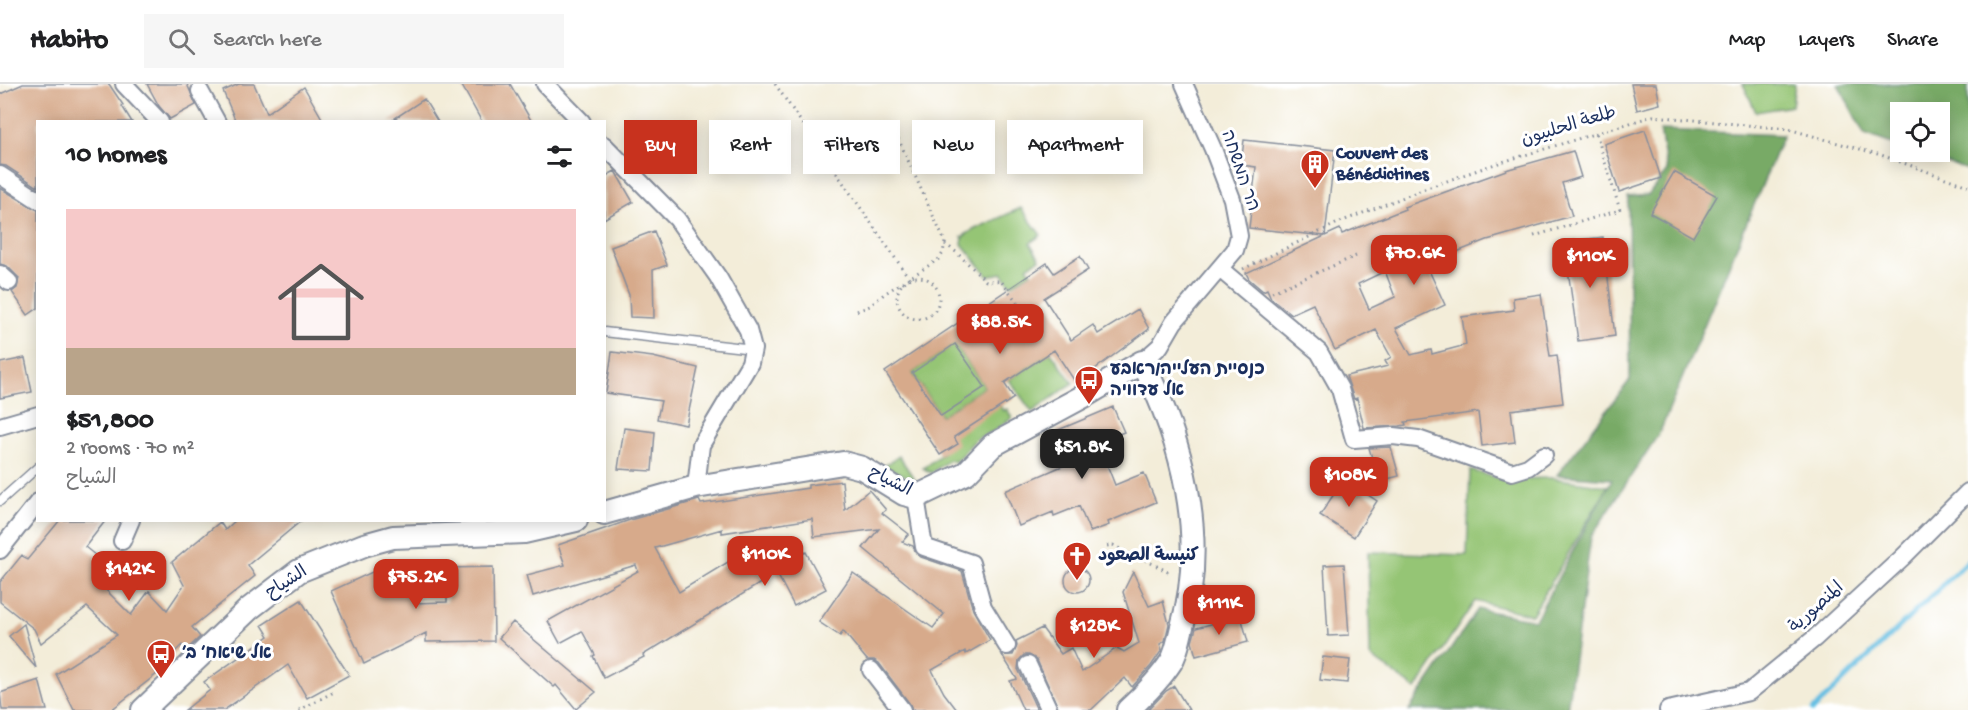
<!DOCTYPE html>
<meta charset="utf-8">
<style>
:root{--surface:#fff;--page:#f6f6f6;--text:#202124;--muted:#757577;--line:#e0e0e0;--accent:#c8321e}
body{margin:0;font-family:"Gochi Hand","Playpen Sans Arabic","Playpen Sans Hebrew",sans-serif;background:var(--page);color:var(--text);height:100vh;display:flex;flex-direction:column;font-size:22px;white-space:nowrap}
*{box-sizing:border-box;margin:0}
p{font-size:20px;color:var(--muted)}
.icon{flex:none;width:33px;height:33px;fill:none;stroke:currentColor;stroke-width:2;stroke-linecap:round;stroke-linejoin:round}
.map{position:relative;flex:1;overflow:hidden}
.panel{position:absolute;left:36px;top:36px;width:570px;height:402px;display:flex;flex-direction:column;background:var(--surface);border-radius:0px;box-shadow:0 3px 15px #0003}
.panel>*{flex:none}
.banner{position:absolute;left:624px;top:36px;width:570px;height:54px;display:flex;gap:12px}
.fabs{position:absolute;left:1890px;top:18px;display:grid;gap:12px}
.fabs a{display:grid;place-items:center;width:60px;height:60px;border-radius:0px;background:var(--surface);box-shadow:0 3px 15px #0003;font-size:30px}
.price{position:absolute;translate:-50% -51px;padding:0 14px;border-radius:12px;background:var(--accent);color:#fff;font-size:20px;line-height:39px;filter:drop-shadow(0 2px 3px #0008)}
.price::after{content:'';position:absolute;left:50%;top:36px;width:18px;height:14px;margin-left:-9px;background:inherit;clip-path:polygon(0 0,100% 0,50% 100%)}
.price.current{background:#222;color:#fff}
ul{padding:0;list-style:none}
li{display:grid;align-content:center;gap:12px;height:318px;padding:0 30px}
li span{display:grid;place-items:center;height:186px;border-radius:0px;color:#555}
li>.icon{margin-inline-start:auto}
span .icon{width:108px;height:108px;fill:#fffc;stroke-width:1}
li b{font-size:26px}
h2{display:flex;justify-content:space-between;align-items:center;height:72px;padding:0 30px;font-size:26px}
.tag{padding:0 21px;border-radius:0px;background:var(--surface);box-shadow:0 3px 15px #0003;font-size:21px;line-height:54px}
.tag.current{background:var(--accent);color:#fff}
header{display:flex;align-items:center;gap:36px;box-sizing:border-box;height:84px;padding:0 30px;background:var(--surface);border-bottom:2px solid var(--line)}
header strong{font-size:28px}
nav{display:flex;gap:33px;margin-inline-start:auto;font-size:21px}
.search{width:420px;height:54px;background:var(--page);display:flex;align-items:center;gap:15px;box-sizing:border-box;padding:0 21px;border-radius:0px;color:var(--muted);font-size:22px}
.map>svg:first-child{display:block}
.green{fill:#95c575;stroke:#587a6a;stroke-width:1.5}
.forest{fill:#78aa66;stroke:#4a6c62;stroke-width:1.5}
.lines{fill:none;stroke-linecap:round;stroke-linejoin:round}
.stream{stroke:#64bee2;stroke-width:5}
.building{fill:#d7aa8b;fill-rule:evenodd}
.lane-casing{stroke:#878e9c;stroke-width:11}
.street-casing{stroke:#878e9c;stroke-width:20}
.secondary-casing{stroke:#878e9c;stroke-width:26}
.path{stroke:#878e9c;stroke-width:3;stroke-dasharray:1.5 4.5;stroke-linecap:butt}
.lane{stroke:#fff;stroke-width:8}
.street{stroke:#fff;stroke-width:16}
.secondary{stroke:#fff;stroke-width:22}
.labels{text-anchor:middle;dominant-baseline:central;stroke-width:6;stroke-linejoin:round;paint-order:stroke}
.street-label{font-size:18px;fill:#1b2f5e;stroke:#fff}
.poi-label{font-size:18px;font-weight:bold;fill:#1b2f5e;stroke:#fff;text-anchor:start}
</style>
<header>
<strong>Habito</strong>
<div class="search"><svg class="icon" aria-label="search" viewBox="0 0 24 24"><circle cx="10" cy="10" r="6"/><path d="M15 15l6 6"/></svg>Search here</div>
<nav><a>Map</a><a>Layers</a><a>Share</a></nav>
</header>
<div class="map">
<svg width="1968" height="626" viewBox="0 0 1968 626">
<rect width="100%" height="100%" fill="#fff"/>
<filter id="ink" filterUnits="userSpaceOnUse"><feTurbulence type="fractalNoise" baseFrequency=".0167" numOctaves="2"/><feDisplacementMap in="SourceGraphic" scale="12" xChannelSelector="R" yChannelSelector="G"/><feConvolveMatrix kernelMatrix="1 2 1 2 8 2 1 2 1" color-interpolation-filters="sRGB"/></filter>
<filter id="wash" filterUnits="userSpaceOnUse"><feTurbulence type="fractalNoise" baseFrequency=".008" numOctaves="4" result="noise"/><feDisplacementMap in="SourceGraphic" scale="24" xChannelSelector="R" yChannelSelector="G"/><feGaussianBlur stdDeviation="1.35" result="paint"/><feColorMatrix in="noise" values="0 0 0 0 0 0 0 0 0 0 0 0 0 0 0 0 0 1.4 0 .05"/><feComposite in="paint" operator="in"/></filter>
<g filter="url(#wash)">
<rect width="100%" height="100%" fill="#f3edd9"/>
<path class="green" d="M 1743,0 L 1795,0 L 1792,22 L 1756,28 Z
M 1021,124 L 1041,151 L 1030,159 L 1040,175 L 1027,183 L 1031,189 L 1011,201 L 1002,189 L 988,192 L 962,160 L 963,154 L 962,153 L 973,146 Z
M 955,260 L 985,303 L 941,332 L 912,289 Z
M 1051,268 L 1073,299 L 1032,328 L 1009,296 Z
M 996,313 L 1003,327 L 1007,325 L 1012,334 L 994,347 L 976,355 L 955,378 L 949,376 L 931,389 L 923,384 L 943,369 L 946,348 Z
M 899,372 L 915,396 L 884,382 Z
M 1470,386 L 1501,395 L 1552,394 L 1608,402 L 1532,531 L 1475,517 L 1416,605 L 1370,572 L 1368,468 L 1467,471 Z"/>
<path class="forest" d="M 1838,0 L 1968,0 L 1968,86 L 1915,68 L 1940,68 L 1940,28 L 1900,28 L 1900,63 L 1864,50 Z
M 1660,46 L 1783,51 L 1660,348 L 1591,453 L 1567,626 L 1409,626 L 1478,525 L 1535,536 L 1612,395 L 1557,391 L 1630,296 L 1628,113 L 1648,111 L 1667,87 Z"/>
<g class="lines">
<path class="stream" d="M 1813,626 L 1968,477"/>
</g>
<g id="blocks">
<path class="building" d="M 23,0 L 109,0 L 123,21 L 122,22 L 132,38 L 38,38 L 38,103 L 6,82 L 0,81 L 0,10 Z
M 147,0 L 187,0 L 196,21 L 170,35 L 159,22 Z
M 239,0 L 254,0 L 267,29 L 304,3 L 324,38 L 236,38 L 223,7 Z
M 461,0 L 510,0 L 532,38 L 482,38 Z
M 1631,0 L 1656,0 L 1660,20 L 1637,26 Z
M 424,15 L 438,38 L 389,38 Z
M 1645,46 L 1661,94 L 1619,108 L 1604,60 Z
M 1244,56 L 1335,66 L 1325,152 L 1340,145 L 1342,150 L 1405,125 L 1404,123 L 1459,103 L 1509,85 L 1573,67 L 1581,93 L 1562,99 L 1572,132 L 1487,156 L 1426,180 L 1445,221 L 1396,244 L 1411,271 L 1431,266 L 1432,270 L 1466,261 L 1462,233 L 1514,226 L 1513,214 L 1541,210 L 1550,272 L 1557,271 L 1563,319 L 1511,326 L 1515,358 L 1482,362 L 1478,328 L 1405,338 L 1406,341 L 1400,342 L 1364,344 L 1357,314 L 1354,315 L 1346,292 L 1388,282 L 1385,277 L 1391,273 L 1376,246 L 1335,266 L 1313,220 L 1291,230 L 1271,214 L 1267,205 L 1263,207 L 1249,195 L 1246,189 L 1325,152 L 1249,144 L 1256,83 L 1241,81 ZM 1385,187 L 1395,213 L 1369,225 L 1358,200 Z
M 615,87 L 633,118 L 604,135 L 604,93 Z
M 1674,88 L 1717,112 L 1693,153 L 1650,129 Z
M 0,104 L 38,126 L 38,224 L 28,231 L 12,208 L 17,204 L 19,194 L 7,182 L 0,180 Z
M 654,147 L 667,181 L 653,186 L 654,234 L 630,233 L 629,211 L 611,163 Z
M 1603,153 L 1615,252 L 1578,257 L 1564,158 Z
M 1080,172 L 1088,186 L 1044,214 L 1071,256 L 1093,241 L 1098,250 L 1138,225 L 1149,245 L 1076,299 L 1054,266 L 1004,299 L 1014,314 L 954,353 L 958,360 L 940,371 L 885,288 L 1047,179 L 1054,189 ZM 955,260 L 985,303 L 941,332 L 912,289 Z
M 612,268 L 653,273 L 698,284 L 686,341 L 657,335 L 661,317 L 606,309 Z
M 25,274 L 32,308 L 0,314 L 0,279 Z
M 1113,323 L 1124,348 L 1098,358 L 1115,401 L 1144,389 L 1156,418 L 1108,438 L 1109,441 L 1090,448 L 1079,422 L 1054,432 L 1053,428 L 1019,442 L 1005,407 L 1069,379 L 1056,347 Z
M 624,344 L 655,348 L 652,387 L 618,385 Z
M 1391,363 L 1399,392 L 1379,397 L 1369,364 Z
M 1344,395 L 1377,417 L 1354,453 L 1320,431 Z
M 842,397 L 845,426 L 869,406 L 886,426 L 882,429 L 909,450 L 902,458 L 913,462 L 916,469 L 921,473 L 962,487 L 973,526 L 990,556 L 966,570 L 965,567 L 932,586 L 944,609 L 957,626 L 912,626 L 910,620 L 879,579 L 874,576 L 867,576 L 843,547 L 840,552 L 819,538 L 853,489 L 933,544 L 944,530 L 863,464 L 879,445 L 814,453 L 812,435 L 722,449 L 722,445 L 655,464 L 679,508 L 746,467 L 764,497 L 643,571 L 644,573 L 604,594 L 593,572 L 595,571 L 582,547 L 560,559 L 548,537 L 638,487 L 636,481 L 533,512 L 527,491 L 565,481 L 558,461 L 630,436 L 699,416 L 701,420 L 808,404 L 808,401 Z
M 60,436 L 106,436 L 85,463 L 116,488 L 103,503 L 131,531 L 149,507 L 167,526 L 184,501 L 172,478 L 220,438 L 225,446 L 236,436 L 302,436 L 248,481 L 255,492 L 192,543 L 200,553 L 186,566 L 182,561 L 155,587 L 158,589 L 111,626 L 74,626 L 56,590 L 117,551 L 87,523 L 41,559 L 34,545 L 0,518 L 0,498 L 22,471 L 27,476 Z
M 806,468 L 826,505 L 794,522 L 774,484 Z
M 396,477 L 415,519 L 447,518 L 447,484 L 493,483 L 494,557 L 426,558 L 426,549 L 364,580 L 331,507 Z
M 1344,480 L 1349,551 L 1328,552 L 1324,481 Z
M1065 496a12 12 0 1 1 24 0a12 12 0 1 1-24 0Z
M 1133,488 L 1149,522 L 1163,517 L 1169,540 L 1165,557 L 1160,560 L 1162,566 L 1151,582 L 1132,603 L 1125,594 L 1091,626 L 1059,626 L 1037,576 L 1029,571 L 1024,571 L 1019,576 L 1018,585 L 1037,626 L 1023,626 L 1010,597 L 1017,595 L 1002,571 L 1013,571 L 1017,562 L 1016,557 L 1042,544 L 1061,570 L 1071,564 L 1082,588 L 1117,564 L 1124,568 L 1139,559 L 1123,508 Z
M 301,516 L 349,591 L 307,614 L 288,581 L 224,626 L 185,626 L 210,606 L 204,598 L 269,552 L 262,541 Z
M 1241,532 L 1248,558 L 1196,572 L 1192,558 L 1196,544 Z
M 513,538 L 596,608 L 576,625 L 556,601 L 554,603 L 499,554 Z
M 24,540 L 36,584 L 9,552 Z
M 1323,573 L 1350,576 L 1347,599 L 1320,596 Z
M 39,596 L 47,626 L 2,626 L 0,609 Z
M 1174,602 L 1189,626 L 1148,626 L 1166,607 Z"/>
</g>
</g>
<g filter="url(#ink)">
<use href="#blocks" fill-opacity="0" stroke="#878e9c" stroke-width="1.5"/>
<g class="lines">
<g class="lane-casing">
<path id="lane" d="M 604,248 L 753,265
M 0,417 L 38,383"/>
</g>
<g class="street-casing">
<path id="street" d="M 124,0 L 160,38
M 545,0 L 582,38
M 200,7 L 217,38
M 604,61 L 677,135 L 718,193 L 748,246 L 753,265 L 750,279 L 701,361 L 696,403
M 0,91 L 38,116
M 1220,185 L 1319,268 L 1340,305 L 1354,355 L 1393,352 L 1418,355 L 1512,388 L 1528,383 L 1544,371
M 0,190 L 9,198
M 1142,278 L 1160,262 L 1174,238 L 1235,166 L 1239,152 L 1232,115 L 1213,65 L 1184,0
M 0,342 L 38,331
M 916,413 L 924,463 L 971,479 L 983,523 L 1007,562
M 122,457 L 131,436
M 0,466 L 38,418
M 1028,581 L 1049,626
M 871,586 L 902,626
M 1668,626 L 1749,608 L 1815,554 L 1903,473 L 1968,408"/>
</g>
<g class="secondary-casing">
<path id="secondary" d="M 604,429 L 696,403 L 843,379 L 862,384 L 904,410 L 916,413 L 966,389 L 993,361 L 1086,311 L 1142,278 C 1183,357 1208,455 1182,543 C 1179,554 1177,569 1171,578 C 1160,595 1143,612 1128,626
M 143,626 L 249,525 L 299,487 L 364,461 L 393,453 L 524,448 L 576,436"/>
</g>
<path class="path" d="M 775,0 L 909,194
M 1534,152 L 1620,126 L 1596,49
M 945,160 L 956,168 L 986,197 L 1001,197 L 1021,223
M 1243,185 L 1340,138 L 1427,104 L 1489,82 L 1653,32 L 1788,45 L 1881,71 L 1968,102
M897 214a21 21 0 1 1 42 0a21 21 0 1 1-42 0Z
M 1272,208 L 1356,172
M 857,227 L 870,222 L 884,210 L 939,175 L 943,169 L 945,158 L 897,52
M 1107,462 L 1113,461 C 1132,472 1153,478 1171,490
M 299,626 L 334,608"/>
<use href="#lane" class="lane"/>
<use href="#street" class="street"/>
<use href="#secondary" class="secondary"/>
</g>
</g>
<defs>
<g id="building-pin" transform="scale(1.5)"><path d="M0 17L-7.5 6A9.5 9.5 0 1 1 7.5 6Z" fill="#c8321e" stroke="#fff"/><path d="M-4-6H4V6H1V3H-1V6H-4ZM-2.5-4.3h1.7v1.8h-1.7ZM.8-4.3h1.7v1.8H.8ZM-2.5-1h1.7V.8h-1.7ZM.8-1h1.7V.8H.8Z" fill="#fff"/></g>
<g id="bus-pin" transform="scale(1.5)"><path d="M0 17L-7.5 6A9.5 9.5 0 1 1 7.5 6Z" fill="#c8321e" stroke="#fff"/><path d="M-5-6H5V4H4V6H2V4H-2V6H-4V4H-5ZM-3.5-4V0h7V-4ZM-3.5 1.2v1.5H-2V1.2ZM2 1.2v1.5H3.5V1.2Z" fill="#fff"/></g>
<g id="church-pin" transform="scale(1.5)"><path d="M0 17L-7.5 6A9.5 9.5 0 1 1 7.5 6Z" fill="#c8321e" stroke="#fff"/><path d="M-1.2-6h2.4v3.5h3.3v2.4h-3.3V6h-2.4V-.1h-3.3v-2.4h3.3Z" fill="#fff"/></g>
</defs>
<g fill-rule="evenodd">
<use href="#building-pin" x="1315" y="80"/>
<use href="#bus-pin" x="1089" y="296"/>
<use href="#church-pin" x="1077" y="472"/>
<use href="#bus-pin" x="161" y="570"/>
</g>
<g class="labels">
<g class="street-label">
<text transform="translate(1569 43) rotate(-17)">طلعة الحلبيون</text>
<text transform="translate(1239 87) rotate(71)">הר המשחה</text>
<text transform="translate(890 398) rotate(27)">الشياح</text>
<text transform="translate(287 499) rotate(-33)">الشياح</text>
<text transform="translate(1817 524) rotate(-42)">المنصورية</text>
</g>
<g class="poi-label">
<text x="1336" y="70">Couvent des<tspan x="1336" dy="21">Bénédictines</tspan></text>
<text x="1110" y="286">כנסיית העלייה/ראבע<tspan x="1110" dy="21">אל עדוויה</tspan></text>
<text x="1098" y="472">كنيسة الصعود</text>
<text x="182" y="570">אל שיאח׳ ב׳</text>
</g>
</g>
</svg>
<div class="fabs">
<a><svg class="icon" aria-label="locate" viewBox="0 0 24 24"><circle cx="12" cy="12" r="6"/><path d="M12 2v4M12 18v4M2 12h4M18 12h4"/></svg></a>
</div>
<b class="price" style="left:1414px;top:202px">$70.6K</b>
<b class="price" style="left:1590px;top:205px">$110K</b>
<b class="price" style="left:1000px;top:271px">$88.5K</b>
<b class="price current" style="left:1082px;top:396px">$51.8K</b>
<b class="price" style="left:1349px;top:424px">$108K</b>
<b class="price" style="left:765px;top:503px">$110K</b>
<b class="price" style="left:129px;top:518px">$142K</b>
<b class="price" style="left:416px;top:526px">$75.2K</b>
<b class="price" style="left:1219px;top:552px">$111K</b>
<b class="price" style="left:1094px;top:575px">$128K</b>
<div class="banner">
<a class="tag current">Buy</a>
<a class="tag">Rent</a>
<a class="tag">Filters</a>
<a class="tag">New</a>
<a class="tag">Apartment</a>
</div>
<section class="panel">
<h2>10 homes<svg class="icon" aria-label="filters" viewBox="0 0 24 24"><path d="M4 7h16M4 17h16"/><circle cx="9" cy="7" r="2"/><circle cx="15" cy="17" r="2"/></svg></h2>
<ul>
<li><span style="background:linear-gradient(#f6c9c9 75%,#b9a48a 0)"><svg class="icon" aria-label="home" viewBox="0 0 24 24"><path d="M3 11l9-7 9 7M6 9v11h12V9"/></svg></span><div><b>$51,800</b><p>2 rooms · 70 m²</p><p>الشياح</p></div></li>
</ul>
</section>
</div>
